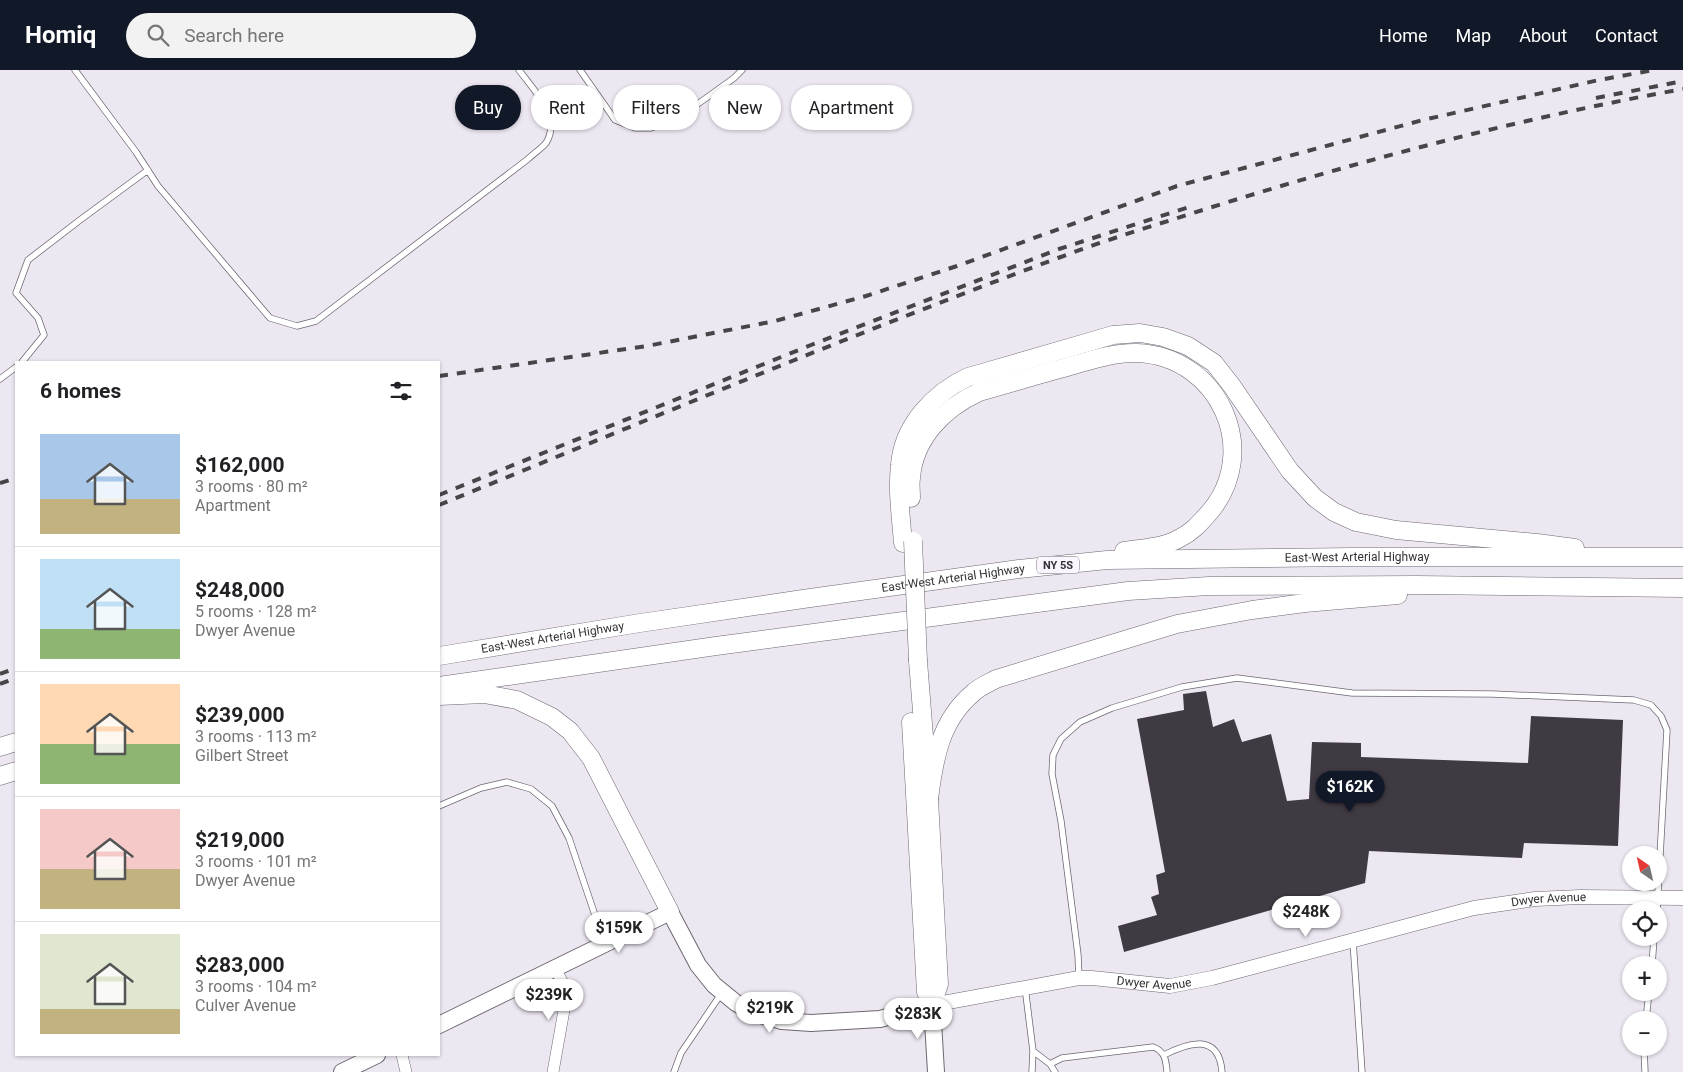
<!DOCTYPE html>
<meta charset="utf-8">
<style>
:root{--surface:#fff;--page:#f2f2f2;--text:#202124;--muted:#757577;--line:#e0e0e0;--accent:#111827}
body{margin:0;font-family:Roboto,sans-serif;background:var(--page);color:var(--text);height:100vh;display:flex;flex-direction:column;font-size:19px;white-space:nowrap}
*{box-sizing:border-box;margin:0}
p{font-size:16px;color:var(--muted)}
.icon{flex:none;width:28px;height:28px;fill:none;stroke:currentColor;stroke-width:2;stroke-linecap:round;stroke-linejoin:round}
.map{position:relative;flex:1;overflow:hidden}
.sheet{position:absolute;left:15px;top:291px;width:425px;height:695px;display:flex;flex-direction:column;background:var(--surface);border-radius:0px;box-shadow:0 1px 4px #0004}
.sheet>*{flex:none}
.banner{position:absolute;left:455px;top:15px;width:475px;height:45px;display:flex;gap:10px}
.needle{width:32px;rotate:326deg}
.fabs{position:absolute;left:1622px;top:776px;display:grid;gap:10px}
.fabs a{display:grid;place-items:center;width:45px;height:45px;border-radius:50%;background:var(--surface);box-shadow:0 1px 4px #0004;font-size:25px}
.price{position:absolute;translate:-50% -42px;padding:0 11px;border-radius:18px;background:#fff;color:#222;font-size:16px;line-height:32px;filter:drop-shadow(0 1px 2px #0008)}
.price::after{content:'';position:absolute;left:50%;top:30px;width:15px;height:11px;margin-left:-8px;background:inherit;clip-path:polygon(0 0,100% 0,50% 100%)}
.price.selected{background:var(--accent);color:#fff}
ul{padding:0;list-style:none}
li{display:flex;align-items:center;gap:15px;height:125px;padding:0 25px}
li+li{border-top:1px solid var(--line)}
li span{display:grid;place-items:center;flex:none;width:140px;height:100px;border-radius:0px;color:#555}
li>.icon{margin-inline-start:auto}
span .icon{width:60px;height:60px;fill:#fffc;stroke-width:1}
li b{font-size:21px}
h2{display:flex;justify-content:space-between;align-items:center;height:60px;padding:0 25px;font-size:21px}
.tag{padding:0 18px;border-radius:22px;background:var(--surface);box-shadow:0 1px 4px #0004;font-size:18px;line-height:45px}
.tag.selected{background:var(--accent);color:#fff}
header{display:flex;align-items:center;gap:30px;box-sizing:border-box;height:70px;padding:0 25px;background:var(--accent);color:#fff}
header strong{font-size:24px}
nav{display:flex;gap:28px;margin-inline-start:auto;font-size:18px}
.search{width:350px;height:45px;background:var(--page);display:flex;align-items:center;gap:12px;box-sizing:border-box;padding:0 18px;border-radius:28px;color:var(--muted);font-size:19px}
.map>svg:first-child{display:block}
.building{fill:#403a43}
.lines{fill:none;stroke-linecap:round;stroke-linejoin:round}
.service-casing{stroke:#6d6771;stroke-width:7}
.minor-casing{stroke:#6d6771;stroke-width:12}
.tertiary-casing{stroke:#6d6771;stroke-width:15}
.secondary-casing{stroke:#6d6771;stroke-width:18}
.primary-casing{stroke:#6d6771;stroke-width:19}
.service{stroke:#fff;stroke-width:5.5}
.minor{stroke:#fff;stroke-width:11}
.tertiary{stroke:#fff;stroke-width:14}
.secondary{stroke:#fff;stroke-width:16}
.primary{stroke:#fff;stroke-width:18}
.rail{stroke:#484549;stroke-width:4;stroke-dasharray:9 9;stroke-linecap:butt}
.primary-bridge-casing{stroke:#6d6771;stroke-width:19;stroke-linecap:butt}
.primary-bridge{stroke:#fff;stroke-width:18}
.labels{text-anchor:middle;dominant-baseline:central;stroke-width:5;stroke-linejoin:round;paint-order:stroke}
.shield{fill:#faf5fe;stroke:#6f6c71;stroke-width:1}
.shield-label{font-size:11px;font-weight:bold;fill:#343135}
.street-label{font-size:12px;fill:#343135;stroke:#faf5fe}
</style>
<header>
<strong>Homiq</strong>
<div class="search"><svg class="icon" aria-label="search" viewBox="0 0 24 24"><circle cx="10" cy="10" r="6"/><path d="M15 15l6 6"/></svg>Search here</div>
<nav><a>Home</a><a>Map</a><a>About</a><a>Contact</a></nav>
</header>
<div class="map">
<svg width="1683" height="1002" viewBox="0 0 1683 1002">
<rect width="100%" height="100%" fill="#ede7f2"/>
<path class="building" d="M 1206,621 L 1213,657 L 1234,649 L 1242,672 L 1271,664 L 1287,731 L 1309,729 L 1312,672 L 1361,673 L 1361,687 L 1528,693 L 1531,646 L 1623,650 L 1618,776 L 1524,773 L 1522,788 L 1369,781 L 1365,813 L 1124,882 L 1118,856 L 1157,845 L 1151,827 L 1159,824 L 1156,805 L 1165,802 L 1137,649 L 1184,640 L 1183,624 Z"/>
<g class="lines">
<g class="service-casing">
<path id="service" d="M 75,0 L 136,82 L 158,116 L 270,248 L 297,256 L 316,251 L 528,89 C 533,84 541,79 546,73 C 562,48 533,19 519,0
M 580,0 L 615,50 L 635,58 L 651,58 L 681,46 L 734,8 L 742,0
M 22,292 L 44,265 L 38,248 L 16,223 L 28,190 L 80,150 L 148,100
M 0,309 L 16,297
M 439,736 L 481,718 L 507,712 L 531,719 L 552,736 L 569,768 L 604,872
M 1353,871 L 1362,1002
M 1652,895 L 1654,868
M 1079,907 L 1078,885 L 1061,751 L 1052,704 L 1053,685 L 1061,669 L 1080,652 L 1112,638 L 1182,617 L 1237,608 L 1352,623 L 1492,624 L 1634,630 L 1651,635 L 1661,646 L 1667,660 L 1657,840
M 1025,917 L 1033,981 L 1032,1002
M 1646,950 L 1649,922
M 1644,978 L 1645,1002
M 1033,981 L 1050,994 L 1055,1002
M 1164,985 C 1189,972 1219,963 1222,1002
M 1050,994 L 1062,988 L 1153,977 C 1165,981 1166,990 1167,1002
M 674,1002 L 681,983 L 721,924"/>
</g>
<g class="minor-casing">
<path id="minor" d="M 402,985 L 406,1002
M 553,1002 L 566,929 L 565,917 L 555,898"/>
</g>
<g class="tertiary-casing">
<g id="tertiary">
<path id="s1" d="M 932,935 L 1079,908 L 1092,908 L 1170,916 L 1212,908 L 1474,838 L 1535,829 L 1580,827 L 1683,828"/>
</g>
</g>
<g class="secondary-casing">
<path id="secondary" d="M 439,955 L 670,842 L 698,895 L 714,915 L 736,933 L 751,942 L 782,951 L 811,953 L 880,949 L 932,935 L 936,1002
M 342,1002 L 377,985"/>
</g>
<g class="primary-casing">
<g id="primary">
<path d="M 911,428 C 911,421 910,414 911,408 C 914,368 944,338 979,322 C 1008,314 1037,305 1067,297 C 1089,291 1114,282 1137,283 C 1219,286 1263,382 1208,444 C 1199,454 1192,462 1180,468 C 1163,478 1143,478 1124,481"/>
<path d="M 903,473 C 901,447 897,420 900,395 C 903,355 934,323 968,307 L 1113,265 L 1140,263 L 1163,267 L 1188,276 L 1214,293 L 1232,316 L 1290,401 L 1315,428 L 1334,442 L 1356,452 L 1396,460 L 1537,473 L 1575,478"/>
<path id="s2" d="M 439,586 L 640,553 L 803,529 L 1019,499 L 1107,490 L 1352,487 L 1683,487"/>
<path d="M 918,591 L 929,729 L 939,914 L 932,935"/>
<path d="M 439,616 L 716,576 L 1128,521 L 1209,516 L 1417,515 L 1683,518"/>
<path d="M 439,626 L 484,624 L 517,630 L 552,647 L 570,661 L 591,688 L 670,842"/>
<path d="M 911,652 L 926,922 L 932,935"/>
<path d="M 0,677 L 16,672"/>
<path d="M 0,706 L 16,701"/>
<path d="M 929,729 C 934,689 940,651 973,623 C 979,617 989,613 996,609 L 1177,554 L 1252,540 L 1305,533 L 1398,525"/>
</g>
</g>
<use href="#service" class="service"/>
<use href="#minor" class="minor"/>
<use href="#tertiary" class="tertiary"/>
<use href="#secondary" class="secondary"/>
<use href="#primary" class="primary"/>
<path class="rail" d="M 1596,28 L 1683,11
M 439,306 L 647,276 L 775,251 L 866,226 L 957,196 L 1177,116 L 1423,50 L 1599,10 L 1654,0
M 0,413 L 16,408
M 439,425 L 811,275 L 1059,179 L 1192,136
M 439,435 C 645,351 850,265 1058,188 C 1108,169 1159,154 1209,138 C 1365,89 1522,48 1683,19
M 0,604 L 16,598
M 0,614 L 16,608"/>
<g class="primary-bridge-casing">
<path id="primary-bridge" d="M 913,471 L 918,591"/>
</g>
<use href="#primary-bridge" class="primary-bridge"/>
</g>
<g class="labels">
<rect class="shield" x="1037" y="486.5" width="42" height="17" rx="4"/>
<g class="shield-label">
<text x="1058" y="495">NY 5S</text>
</g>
<g class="street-label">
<text stroke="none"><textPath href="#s2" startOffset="925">East-West Arterial Highway</textPath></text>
<text stroke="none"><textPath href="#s2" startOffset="520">East-West Arterial Highway</textPath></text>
<text stroke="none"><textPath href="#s2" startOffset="115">East-West Arterial Highway</textPath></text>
<text stroke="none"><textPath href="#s1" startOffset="630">Dwyer Avenue</textPath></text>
<text stroke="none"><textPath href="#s1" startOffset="225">Dwyer Avenue</textPath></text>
</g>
</g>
</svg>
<div class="fabs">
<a><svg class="needle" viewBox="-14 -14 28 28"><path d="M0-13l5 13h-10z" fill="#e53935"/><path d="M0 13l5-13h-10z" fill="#757577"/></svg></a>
<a><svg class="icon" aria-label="locate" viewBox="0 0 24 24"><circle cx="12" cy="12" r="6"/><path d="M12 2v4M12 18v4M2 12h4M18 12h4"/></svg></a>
<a>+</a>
<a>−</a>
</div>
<b class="price selected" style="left:1350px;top:743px">$162K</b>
<b class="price" style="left:1306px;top:868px">$248K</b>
<b class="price" style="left:619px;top:884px">$159K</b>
<b class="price" style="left:549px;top:951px">$239K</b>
<b class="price" style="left:770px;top:964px">$219K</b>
<b class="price" style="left:918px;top:970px">$283K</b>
<div class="banner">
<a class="tag selected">Buy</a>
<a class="tag">Rent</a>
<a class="tag">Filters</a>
<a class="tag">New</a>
<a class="tag">Apartment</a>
</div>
<section class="sheet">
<h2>6 homes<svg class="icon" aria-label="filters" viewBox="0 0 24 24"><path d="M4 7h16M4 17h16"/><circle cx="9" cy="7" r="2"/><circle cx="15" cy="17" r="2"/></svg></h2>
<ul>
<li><span style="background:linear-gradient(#a9c7e8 65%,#c2b280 0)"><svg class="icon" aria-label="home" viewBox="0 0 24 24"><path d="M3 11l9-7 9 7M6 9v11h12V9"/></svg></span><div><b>$162,000</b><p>3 rooms · 80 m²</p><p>Apartment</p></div></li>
<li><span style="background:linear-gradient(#bfe0f5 70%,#8fb573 0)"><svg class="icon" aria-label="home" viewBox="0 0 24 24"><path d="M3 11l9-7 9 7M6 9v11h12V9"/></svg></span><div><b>$248,000</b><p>5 rooms · 128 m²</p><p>Dwyer Avenue</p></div></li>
<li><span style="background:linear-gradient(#ffd9b3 60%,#8fb573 0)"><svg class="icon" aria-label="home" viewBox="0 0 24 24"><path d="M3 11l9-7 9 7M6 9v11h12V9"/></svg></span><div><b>$239,000</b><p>3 rooms · 113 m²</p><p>Gilbert Street</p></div></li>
<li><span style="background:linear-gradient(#f6c9c9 60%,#c2b280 0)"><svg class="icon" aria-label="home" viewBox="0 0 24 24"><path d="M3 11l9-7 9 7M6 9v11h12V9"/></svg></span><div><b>$219,000</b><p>3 rooms · 101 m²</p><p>Dwyer Avenue</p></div></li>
<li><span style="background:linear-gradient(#dfe7d0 75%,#c2b280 0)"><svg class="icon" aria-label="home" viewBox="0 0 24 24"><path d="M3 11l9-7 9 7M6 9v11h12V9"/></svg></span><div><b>$283,000</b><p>3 rooms · 104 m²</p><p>Culver Avenue</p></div></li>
</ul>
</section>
</div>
